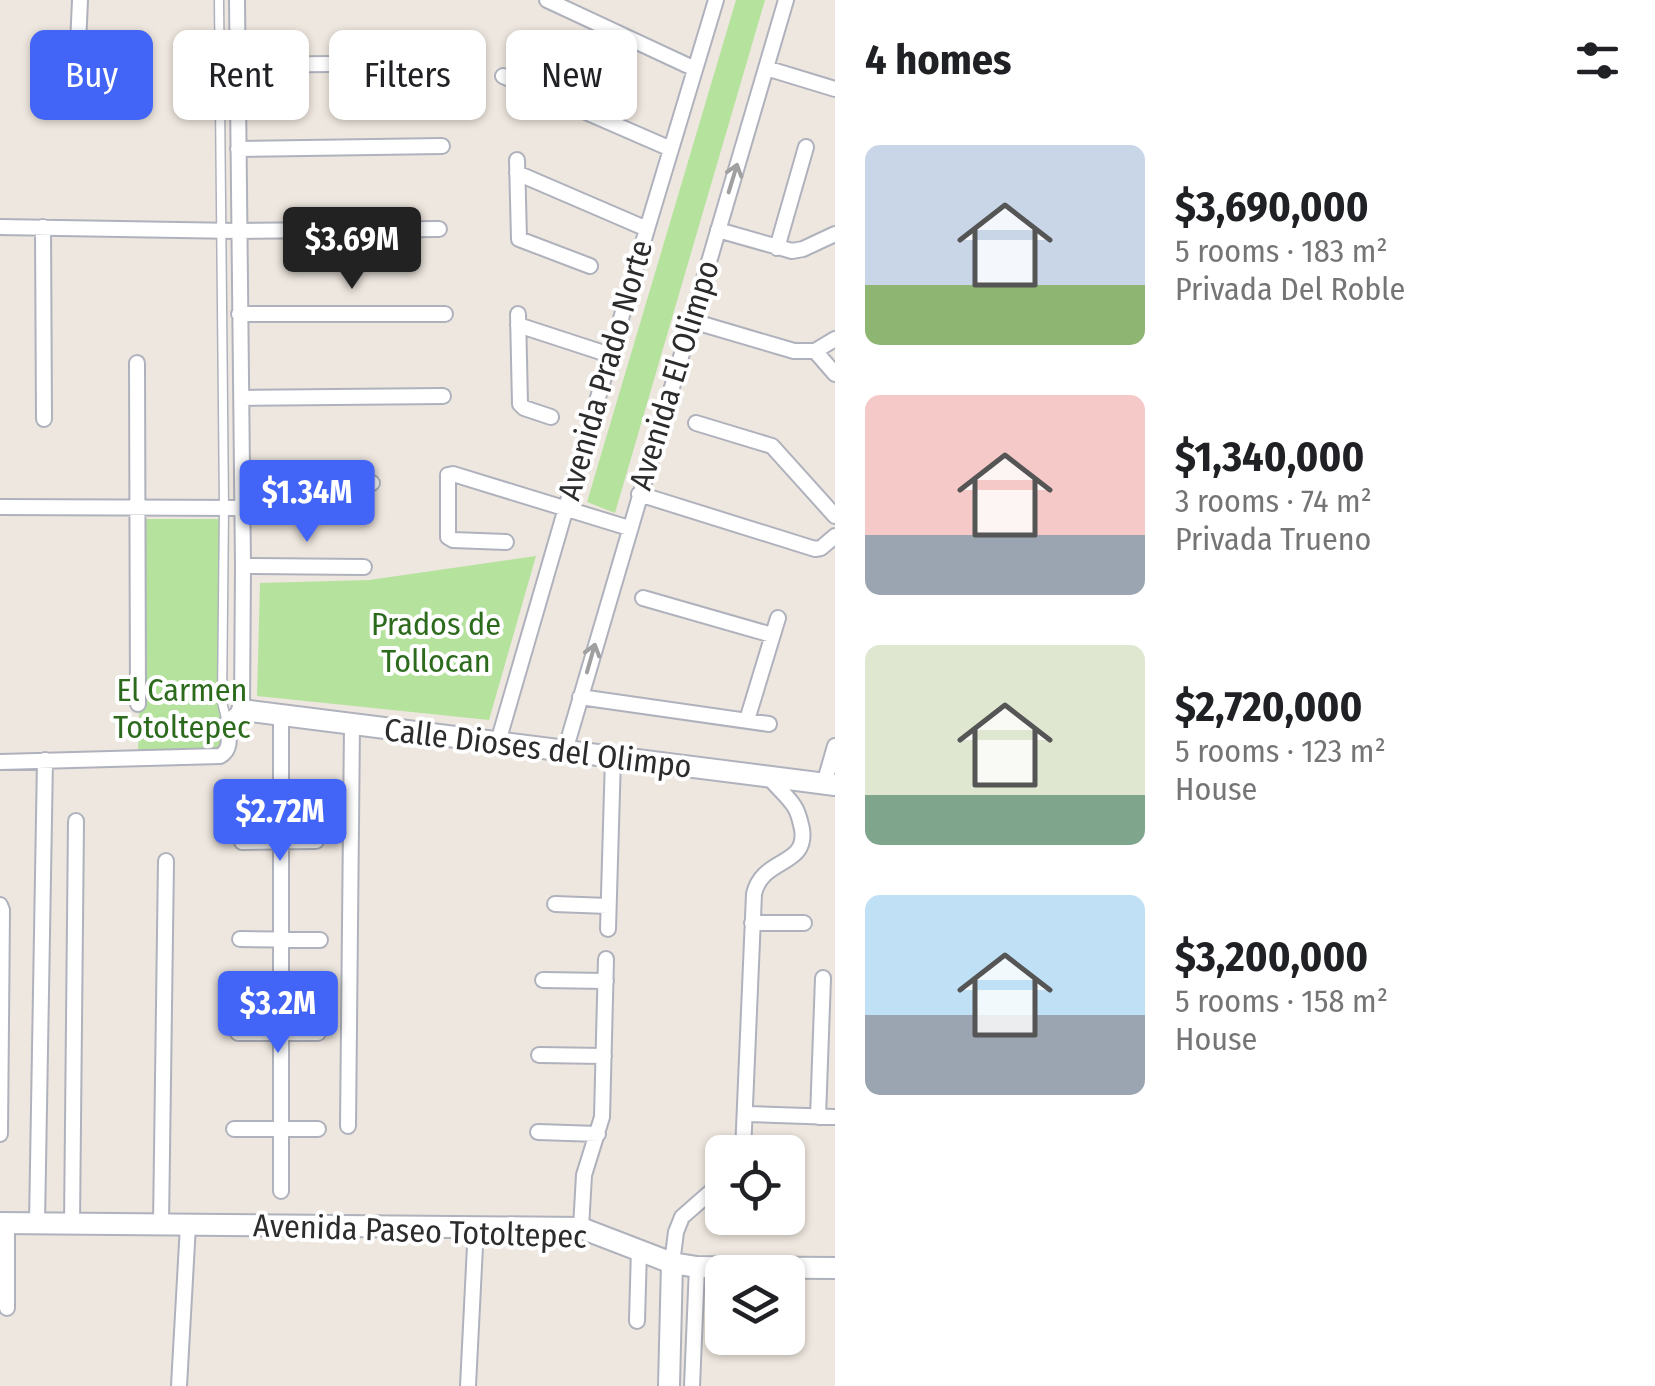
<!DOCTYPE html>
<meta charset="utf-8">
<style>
:root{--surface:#fff;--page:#f6f6f6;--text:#202124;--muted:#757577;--accent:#4365f7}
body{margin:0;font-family:"Fira Sans Condensed",sans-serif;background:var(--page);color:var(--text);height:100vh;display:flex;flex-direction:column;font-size:38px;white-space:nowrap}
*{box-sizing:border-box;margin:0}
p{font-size:32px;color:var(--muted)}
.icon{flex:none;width:55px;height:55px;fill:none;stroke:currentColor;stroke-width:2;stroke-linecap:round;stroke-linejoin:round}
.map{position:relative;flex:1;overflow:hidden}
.details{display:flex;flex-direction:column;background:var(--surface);width:820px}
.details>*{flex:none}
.top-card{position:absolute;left:30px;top:30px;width:655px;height:90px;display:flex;gap:20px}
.buttons{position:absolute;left:705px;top:1135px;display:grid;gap:20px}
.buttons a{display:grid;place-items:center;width:100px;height:100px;border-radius:15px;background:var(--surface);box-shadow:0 2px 8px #0004;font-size:50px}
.price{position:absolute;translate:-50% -85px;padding:0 22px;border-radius:10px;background:var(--accent);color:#fff;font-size:32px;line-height:65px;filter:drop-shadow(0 2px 5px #0008)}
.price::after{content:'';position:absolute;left:50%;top:60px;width:30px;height:22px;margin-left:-15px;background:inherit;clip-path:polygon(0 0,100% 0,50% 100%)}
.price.current{background:#222;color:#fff}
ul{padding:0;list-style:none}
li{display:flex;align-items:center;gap:30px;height:250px;padding:0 30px}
li span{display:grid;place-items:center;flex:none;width:280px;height:200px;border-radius:15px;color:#555}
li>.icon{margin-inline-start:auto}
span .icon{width:120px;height:120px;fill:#fffc;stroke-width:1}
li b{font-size:42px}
h2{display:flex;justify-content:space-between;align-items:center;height:120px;padding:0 30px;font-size:42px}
.tag{padding:0 35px;border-radius:15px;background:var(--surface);box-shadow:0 2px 8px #0004;font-size:35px;line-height:90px}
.tag.current{background:var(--accent);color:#fff}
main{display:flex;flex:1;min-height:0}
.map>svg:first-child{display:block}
.green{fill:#b5e39d}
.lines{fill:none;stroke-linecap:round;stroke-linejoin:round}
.lane-casing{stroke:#afb2bc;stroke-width:11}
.street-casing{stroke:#afb2bc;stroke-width:18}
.secondary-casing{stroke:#afb2bc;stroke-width:24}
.lane{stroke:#fff;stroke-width:8}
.street{stroke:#fff;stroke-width:14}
.secondary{stroke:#fff;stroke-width:20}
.oneway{stroke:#a0a0a0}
.labels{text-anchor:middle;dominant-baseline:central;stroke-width:8;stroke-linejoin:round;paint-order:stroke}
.street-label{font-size:32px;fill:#2c2c2c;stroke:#fff}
.park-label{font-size:32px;fill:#2c6a1c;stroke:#fff}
</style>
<main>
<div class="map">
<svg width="835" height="1386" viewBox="0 0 835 1386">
<rect width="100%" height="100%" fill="#eee7df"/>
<path class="green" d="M 736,0 L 765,0 L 615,513 L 587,502 Z
M 145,519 L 224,519 L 225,753 L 138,751 Z
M 536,556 L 489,720 L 257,696 L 260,583 L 369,580 Z"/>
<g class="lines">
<g class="lane-casing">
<path id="lane" d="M 219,0 L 224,508 L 222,702 L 227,722
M 788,1301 L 794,1272
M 737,1345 L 748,1338"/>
</g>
<g class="street-casing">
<path id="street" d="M 547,0 L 695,69
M 238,65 L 440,63
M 766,68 L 835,89
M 503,76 L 671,149
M 75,111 L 80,0
M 238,149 L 442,146
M 517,160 L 519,239 L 590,266
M 517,173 L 647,229
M 0,227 L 238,231 L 439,229
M 43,227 L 44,419
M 718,230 L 792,251 L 803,249 L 835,234
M 777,248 L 806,147
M 239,314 L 445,314
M 518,314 L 520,404 L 524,408 L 551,417
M 692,321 L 794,351 L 815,351 L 835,339
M 518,325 L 610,355
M 815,351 L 835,374
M 137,363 L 138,704
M 241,398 L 443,396
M 696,423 L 772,446 L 835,516
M 242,483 L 372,483
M 639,494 L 815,549 L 821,548 L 835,536
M 0,507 L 242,508
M 506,542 L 453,540 L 448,537 L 448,475 L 453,474 L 629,528
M 243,566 L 364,567
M 643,598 L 772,635
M 580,697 L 769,724
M 747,720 L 778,618
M 498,742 L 647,229 L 716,0
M 565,751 L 786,0
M 0,762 L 220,756 C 233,749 228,734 227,722 L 242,710 L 243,566 L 237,0
M 824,784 L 835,746
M 242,842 L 316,841
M 555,904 L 608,906
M 0,905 L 2,910 L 0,1134
M 752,923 L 804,923
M 608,929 L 613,757
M 240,939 L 320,940
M 543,980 L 606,981
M 238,1033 L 318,1033
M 539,1055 L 604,1056
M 746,1114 L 835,1117
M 818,1117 L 823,978
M 348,1126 L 352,725
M 234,1129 L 318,1129
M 538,1132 L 598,1134
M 743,1152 L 754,894 C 762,857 808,867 802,829 C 800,821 799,813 794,806 C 787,795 776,787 768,776
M 281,1191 L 281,716
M 7,1223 L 7,1308
M 37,1223 L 45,760
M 72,1224 L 76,821
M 161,1225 L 166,861
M 581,1228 L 584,1175 L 602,1117 L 606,959
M 672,1263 L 676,1232 L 682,1217 L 722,1182
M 637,1321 L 639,1249
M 179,1386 L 188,1225
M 468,1386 L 476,1226
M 692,1386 L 697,1267"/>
</g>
<g class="secondary-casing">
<path id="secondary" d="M 242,710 L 835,785
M 0,1223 L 581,1228 L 672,1263 L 697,1267 L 835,1268
M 669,1386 L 672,1263"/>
</g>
<use href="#lane" class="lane"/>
<use href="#street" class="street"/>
<use href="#secondary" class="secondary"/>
</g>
<defs><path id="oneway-shaft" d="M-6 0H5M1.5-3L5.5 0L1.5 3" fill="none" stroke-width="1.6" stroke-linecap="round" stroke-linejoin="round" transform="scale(2.5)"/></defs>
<g class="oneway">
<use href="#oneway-shaft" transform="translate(733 178) rotate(-73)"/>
<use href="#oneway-shaft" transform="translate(591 658) rotate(-74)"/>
</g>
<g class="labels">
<g class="street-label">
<text transform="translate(605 370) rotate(-74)">Avenida Prado Norte</text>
<text transform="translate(674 375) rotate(-73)">Avenida El Olimpo</text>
<text transform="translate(538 748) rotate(7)">Calle Dioses del Olimpo</text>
<text transform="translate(420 1231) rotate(2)">Avenida Paseo Totoltepec</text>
</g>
<g class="park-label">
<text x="436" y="624">Prados de<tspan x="436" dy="37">Tollocan</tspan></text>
<text x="182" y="690">El Carmen<tspan x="182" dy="37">Totoltepec</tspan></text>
</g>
</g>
</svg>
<div class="buttons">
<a><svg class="icon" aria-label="locate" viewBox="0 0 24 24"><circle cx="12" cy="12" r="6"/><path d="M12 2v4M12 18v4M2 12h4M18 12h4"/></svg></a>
<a><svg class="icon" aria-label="layers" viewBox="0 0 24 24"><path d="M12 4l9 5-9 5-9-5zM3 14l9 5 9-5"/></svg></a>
</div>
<b class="price current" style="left:352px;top:292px">$3.69M</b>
<b class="price" style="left:307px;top:545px">$1.34M</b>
<b class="price" style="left:280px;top:864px">$2.72M</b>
<b class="price" style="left:278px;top:1056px">$3.2M</b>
<div class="top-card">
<a class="tag current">Buy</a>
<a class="tag">Rent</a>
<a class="tag">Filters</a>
<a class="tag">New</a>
</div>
</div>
<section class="details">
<h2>4 homes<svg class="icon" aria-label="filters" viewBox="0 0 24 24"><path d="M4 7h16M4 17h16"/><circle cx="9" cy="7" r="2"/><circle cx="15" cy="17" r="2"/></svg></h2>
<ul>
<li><span style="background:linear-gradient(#c9d6e8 70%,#8fb573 0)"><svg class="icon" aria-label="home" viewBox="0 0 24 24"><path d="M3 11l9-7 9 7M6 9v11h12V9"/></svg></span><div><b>$3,690,000</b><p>5 rooms · 183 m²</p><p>Privada Del Roble</p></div></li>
<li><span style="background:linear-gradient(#f6c9c9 70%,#9aa5b1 0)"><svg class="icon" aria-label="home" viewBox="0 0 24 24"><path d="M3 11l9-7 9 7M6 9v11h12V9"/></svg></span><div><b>$1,340,000</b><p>3 rooms · 74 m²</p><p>Privada Trueno</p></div></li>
<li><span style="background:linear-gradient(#dfe7d0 75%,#7fa58c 0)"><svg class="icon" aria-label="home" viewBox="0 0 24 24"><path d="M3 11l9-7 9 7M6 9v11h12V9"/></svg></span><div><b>$2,720,000</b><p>5 rooms · 123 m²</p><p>House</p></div></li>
<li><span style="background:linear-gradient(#bfe0f5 60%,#9aa5b1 0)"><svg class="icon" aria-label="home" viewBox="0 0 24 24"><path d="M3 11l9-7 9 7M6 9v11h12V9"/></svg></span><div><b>$3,200,000</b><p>5 rooms · 158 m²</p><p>House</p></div></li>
</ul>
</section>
</main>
